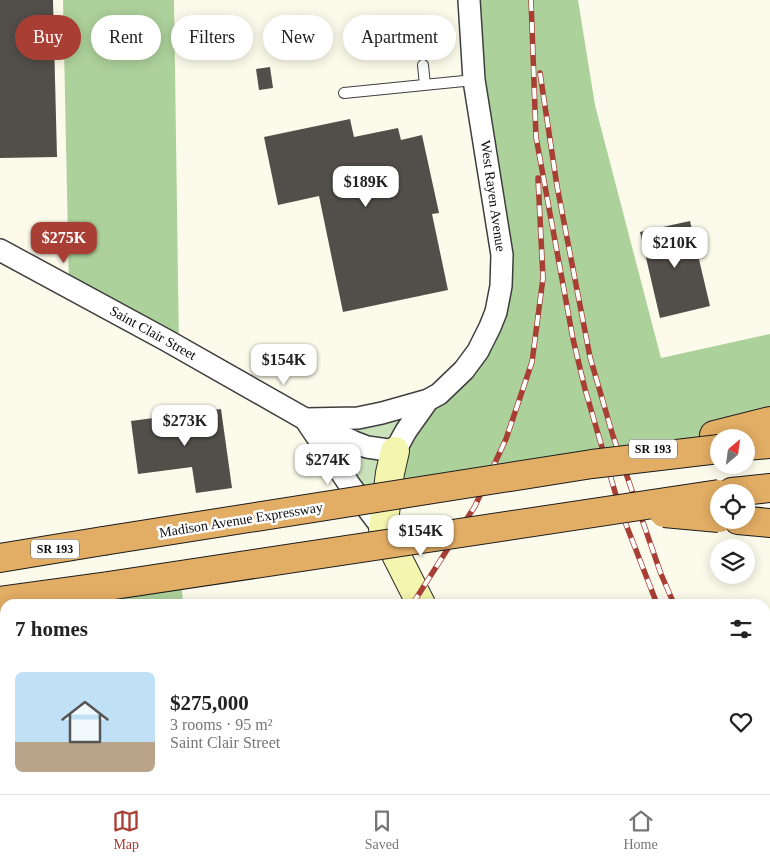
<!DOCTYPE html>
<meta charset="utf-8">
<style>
:root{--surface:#fff;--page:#f6f6f6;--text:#222;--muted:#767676;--line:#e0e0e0;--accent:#a93e35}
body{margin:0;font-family:Georgia,serif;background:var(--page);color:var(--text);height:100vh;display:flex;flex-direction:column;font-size:19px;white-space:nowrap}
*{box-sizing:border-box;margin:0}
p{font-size:16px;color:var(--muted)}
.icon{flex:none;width:28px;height:28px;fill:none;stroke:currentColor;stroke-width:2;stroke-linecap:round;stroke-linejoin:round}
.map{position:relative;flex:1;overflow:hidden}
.details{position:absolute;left:0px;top:599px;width:770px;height:196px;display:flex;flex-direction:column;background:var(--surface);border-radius:15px 15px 0 0;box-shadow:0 2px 12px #0003}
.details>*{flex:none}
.banner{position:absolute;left:15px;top:15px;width:500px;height:45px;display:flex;gap:10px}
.needle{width:32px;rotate:29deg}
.tools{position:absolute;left:710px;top:429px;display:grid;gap:10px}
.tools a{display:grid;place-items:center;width:45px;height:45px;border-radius:50%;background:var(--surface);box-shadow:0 2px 12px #0003;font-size:25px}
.price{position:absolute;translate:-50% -42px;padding:0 11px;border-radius:10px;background:#fff;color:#222;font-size:16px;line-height:32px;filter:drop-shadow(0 1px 2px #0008)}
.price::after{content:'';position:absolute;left:50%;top:30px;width:15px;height:11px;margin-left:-8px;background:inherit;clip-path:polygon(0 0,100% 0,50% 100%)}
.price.active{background:var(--accent);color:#fff}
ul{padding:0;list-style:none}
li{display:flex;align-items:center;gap:15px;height:125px;padding:0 15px}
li+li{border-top:1px solid var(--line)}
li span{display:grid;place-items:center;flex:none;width:140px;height:100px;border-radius:8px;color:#555}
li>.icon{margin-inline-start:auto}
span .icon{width:60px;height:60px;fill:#fffc;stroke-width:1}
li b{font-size:21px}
h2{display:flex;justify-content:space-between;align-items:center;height:60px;padding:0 15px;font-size:21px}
.chip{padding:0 18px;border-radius:22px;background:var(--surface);box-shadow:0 2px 12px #0003;font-size:18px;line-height:45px}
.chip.active{background:var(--accent);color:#fff}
.tab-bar{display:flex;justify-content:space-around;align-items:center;height:70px;border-top:1px solid var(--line);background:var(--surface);font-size:14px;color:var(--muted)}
.tab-bar a{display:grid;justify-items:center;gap:2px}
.tab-bar .active{color:var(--accent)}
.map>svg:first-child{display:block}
.green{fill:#cae2ba}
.forest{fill:#add19b}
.building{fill:#524e49}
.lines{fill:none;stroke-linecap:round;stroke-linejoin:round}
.lane-casing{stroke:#3e3e3e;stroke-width:12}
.street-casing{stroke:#3e3e3e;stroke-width:24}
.secondary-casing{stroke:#2d2d2d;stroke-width:30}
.highway-casing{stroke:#1c1c1c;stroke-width:30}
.lane{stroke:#fff;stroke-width:10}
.street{stroke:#fff;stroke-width:21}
.secondary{stroke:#f4f5ae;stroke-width:28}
.highway{stroke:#e2ad64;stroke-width:28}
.rail-casing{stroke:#a93e35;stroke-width:5.5}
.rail{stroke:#fff;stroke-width:4;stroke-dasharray:11;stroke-linecap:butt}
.highway-bridge-casing{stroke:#1c1c1c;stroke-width:30;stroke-linecap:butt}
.highway-bridge{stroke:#e2ad64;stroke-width:28}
.labels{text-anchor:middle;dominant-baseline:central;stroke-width:5;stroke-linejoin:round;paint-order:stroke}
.shield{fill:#fff;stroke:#545454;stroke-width:1}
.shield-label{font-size:12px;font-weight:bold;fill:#0b0b0b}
.street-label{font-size:14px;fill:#0b0b0b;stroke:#fff}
</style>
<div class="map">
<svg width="770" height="794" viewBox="0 0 770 794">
<rect width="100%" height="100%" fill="#fcfbeb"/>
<path class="green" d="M 428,400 L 383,529 L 305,419 Z"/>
<path class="forest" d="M 63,0 L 174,0 L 179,347 L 69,288 Z
M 469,0 L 578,0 L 595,105 L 661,358 L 770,334 L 770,421 L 592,464 L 387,496 L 395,452 L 464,370 L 501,286 Z
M 181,576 L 183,604 L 17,604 Z
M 5,608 L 5,760 L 0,769 L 0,610 Z
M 88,790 L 218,790 L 213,794 L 86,794 Z"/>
<path class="building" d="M 0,0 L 53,0 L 57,157 L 0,158 Z
M 270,67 L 273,88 L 259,90 L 256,69 Z
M 350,119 L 354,137 L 398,128 L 401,140 L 422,135 L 439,213 L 432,214 L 448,290 L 343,312 L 319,196 L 278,205 L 264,137 Z
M 690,221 L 710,306 L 660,318 L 640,232 Z
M 221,409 L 232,488 L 196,493 L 192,467 L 138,474 L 131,421 Z"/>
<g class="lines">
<g class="lane-casing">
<path id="lane" d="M 423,65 L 425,85
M 344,93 L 474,80
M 422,790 L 424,794
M 255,794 L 257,790
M 489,794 L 496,790"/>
</g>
<g class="street-casing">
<path id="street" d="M 0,250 L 166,340 L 305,419 L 354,442 L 367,447 L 395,451 L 406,431 L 428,400
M 305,419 L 358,418 L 382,413 L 428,400 L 439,394 L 464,370 L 478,351 L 490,327 L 496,312 L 501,286 L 502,255 L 474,80 L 469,0
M 305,419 L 349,484 L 383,529"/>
</g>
<g class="secondary-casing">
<path id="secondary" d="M 395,451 L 390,473 L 383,529 L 421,604
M 525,790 L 527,794"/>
</g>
<g class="highway-casing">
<path id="highway" d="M 714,435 L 770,421
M 746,446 L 770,444
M 732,492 L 770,488
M 738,520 L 770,523
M 0,558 L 103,541
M 0,601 L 108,586"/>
</g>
<use href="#lane" class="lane"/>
<use href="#street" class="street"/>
<use href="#secondary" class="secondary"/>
<use href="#highway" class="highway"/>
<g class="rail-casing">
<path id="rail" d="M 531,0 L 536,137 L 573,339 L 585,389 L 620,509 L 657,604
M 540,73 L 557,186 L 590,357 L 613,436 L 661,574 L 674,604
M 412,604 L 417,597 L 475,506 L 506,439 L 532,362 L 543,278 L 538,178
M 751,790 L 753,794
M 764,790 L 767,794
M 213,794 L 218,790"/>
</g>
<use href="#rail" class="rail"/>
<g class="highway-bridge-casing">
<path id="highway-bridge" d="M 664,513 L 719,518
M 103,541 L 592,464 L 719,449
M 108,586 L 719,494"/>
</g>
<use href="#highway-bridge" class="highway-bridge"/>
</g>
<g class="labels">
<g class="shield">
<rect x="629" y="439.5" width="48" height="19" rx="4"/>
<rect x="31" y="539.5" width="48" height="19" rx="4"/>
</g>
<g class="shield-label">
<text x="653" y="449">SR 193</text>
<text x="55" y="549">SR 193</text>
</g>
<g class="street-label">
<text transform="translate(493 196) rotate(82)">West Rayen Avenue</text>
<text transform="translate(153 333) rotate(29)">Saint Clair Street</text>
<text transform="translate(241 520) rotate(-9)">Madison Avenue Expressway</text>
</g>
</g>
</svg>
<div class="tools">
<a><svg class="needle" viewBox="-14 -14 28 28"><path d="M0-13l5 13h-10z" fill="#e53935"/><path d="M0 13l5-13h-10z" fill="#767676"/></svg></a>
<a><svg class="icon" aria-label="locate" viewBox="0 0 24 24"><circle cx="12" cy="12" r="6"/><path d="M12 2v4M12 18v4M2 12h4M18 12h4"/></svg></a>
<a><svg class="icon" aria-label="layers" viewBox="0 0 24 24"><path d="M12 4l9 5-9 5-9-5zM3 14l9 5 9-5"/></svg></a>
</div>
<b class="price" style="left:366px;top:208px">$189K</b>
<b class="price active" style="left:64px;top:264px">$275K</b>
<b class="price" style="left:675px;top:269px">$210K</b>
<b class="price" style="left:284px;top:386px">$154K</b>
<b class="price" style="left:185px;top:447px">$273K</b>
<b class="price" style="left:328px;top:486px">$274K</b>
<b class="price" style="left:421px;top:557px">$154K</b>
<div class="banner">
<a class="chip active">Buy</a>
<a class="chip">Rent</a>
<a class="chip">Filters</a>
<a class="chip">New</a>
<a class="chip">Apartment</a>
</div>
<section class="details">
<h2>7 homes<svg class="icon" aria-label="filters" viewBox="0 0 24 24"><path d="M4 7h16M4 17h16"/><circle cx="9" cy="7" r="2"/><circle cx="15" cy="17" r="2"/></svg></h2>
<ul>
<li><span style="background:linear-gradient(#bfe0f5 70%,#b9a48a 0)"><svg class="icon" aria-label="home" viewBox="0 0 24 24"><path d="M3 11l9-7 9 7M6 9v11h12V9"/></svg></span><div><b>$275,000</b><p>3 rooms · 95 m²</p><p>Saint Clair Street</p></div><svg class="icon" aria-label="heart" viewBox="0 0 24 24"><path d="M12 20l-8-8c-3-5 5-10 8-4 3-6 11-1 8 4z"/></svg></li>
</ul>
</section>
</div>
<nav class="tab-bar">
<a class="active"><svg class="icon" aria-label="map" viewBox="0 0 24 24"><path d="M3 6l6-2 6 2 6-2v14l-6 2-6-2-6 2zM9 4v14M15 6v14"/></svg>Map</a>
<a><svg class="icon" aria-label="saved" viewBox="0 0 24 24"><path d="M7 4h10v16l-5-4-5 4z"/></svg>Saved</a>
<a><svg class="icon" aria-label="home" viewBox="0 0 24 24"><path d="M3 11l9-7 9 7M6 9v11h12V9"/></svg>Home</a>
</nav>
